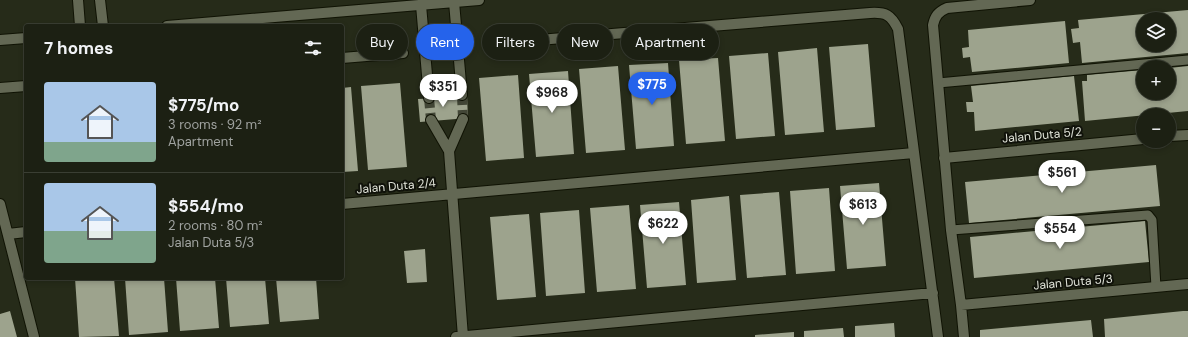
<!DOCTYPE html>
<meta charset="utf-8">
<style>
:root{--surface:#1c2013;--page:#25281c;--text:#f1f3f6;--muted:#a0a3a0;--line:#3a3e33;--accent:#2563eb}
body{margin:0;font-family:"DM Sans",sans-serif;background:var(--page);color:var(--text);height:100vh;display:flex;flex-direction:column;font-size:15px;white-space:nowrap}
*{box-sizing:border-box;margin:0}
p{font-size:13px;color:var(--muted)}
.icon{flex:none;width:22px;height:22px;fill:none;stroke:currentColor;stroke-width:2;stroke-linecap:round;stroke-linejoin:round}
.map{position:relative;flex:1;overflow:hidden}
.drawer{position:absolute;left:24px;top:24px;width:320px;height:256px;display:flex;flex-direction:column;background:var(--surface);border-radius:4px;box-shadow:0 2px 6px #0003,0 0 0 1px var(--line)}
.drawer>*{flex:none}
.guide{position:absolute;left:356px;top:24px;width:380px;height:36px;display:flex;gap:8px}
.fabs{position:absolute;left:1136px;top:12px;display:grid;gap:8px}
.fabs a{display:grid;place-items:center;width:40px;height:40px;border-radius:50%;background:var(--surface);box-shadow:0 2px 6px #0003,0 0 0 1px var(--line);font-size:20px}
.price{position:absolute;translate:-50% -34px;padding:0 9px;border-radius:14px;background:#fff;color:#222;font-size:13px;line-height:26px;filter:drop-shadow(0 1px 2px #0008)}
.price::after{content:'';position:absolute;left:50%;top:24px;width:12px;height:9px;margin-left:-6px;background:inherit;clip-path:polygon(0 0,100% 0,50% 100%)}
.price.selected{background:var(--accent);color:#fff}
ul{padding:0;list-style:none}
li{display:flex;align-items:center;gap:12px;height:100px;padding:0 20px}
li+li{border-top:1px solid var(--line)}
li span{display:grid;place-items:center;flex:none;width:112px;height:80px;border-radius:4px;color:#555}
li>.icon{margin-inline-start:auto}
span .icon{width:48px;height:48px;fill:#fffc;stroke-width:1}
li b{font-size:17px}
h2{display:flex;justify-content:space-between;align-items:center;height:48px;padding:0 20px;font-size:17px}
.pill{padding:0 14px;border-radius:18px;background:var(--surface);box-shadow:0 2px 6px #0003,0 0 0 1px var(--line);font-size:14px;line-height:36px}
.pill.selected{background:var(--accent);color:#fff}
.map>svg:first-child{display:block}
.building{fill:#9da38d;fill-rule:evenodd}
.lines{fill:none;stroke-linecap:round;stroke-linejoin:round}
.minor-tunnel{stroke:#424636;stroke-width:10;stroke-dasharray:10 5;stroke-linecap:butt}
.service-casing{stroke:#101304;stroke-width:11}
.minor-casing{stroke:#101304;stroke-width:12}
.service{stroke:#636854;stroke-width:9}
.minor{stroke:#636854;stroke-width:10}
.labels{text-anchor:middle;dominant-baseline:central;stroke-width:4;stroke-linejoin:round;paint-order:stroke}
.street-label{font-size:12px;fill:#dfe2d7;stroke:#10120a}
</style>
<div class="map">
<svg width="1188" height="337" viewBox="0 0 1188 337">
<rect width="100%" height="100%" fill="#262b19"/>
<path class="building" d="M 1188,10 L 1188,53 L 1082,63 L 1080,42 L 1073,43 L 1071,29 L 1079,28 L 1078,20 ZM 1143,19 L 1169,19 L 1169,45 L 1143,45 Z
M 1065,21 L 1069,63 L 972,72 L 970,57 L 963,58 L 962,48 L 969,47 L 968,30 Z
M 868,44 L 875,127 L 836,130 L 829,47 Z
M 817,48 L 824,132 L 785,135 L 778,52 Z
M 768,53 L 775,136 L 736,139 L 729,56 Z
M 718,58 L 725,141 L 686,144 L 679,60 Z
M 668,63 L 674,146 L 636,149 L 629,65 Z
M 618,66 L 625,150 L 586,153 L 579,69 Z
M 1188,66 L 1188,111 L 1085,121 L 1082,81 L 1087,81 L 1087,75 L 1143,70 L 1143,93 L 1169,93 L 1169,68 Z
M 568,71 L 574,154 L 536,157 L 529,74 Z
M 518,75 L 524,158 L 486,161 L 479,78 Z
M 1074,76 L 1079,121 L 975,131 L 974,112 L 967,112 L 966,102 L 973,102 L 971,86 Z
M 400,83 L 407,167 L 368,170 L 361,86 Z
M 351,87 L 358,171 L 342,172 L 342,88 Z
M 446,89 L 447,97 L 467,96 L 468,118 L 420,122 L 418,99 L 438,98 L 437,90 Z
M 1156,165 L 1160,206 L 969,223 L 965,182 Z
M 879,183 L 886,266 L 847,269 L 840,186 Z
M 829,188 L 835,271 L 796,274 L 790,191 Z
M 779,192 L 786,275 L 747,278 L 740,195 Z
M 729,196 L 736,280 L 697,283 L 691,200 Z
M 679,202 L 686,285 L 647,288 L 640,205 Z
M 629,205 L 636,289 L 597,292 L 590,208 Z
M 579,210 L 585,293 L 546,296 L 540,213 Z
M 529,214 L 536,297 L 497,300 L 490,217 Z
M 1145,221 L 1149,262 L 974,278 L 970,237 Z
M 425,249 L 427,282 L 407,283 L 404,251 Z
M 75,278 L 114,278 L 119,336 L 79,337 Z
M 125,278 L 164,278 L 168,332 L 129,335 Z
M 176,278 L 215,278 L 219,328 L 180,331 Z
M 226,278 L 265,278 L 269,324 L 230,327 Z
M 276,278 L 316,278 L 319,319 L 280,322 Z
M 10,311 L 17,337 L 0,337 L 0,314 Z
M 1183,311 L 1188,311 L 1188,337 L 1105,337 L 1104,319 Z
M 1091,320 L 1093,337 L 980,337 L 980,330 Z
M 894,323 L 895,337 L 855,337 L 855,326 Z
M 843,328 L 844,337 L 804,337 L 804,331 Z
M 794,332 L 794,337 L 755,337 L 755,335 Z"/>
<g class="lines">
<path class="minor-tunnel" d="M 462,95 L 463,119
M 429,98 L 431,120"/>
<g class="service-casing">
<path id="service" d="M 938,83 L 1188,60
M 951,230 L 1148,215 L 1152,220 L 1156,287"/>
</g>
<g class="minor-casing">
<path id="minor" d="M 78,0 L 80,26
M 100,0 L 103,26
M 454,2 L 462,95
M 421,5 L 429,98
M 167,26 L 479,0
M 0,40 L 26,38
M 489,44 L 870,13 C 886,12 891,15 898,29 L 938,337
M 342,58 L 403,53
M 0,88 L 26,86
M 431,120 L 449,151 L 463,337
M 1169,136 L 1188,135
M 449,151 L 463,119
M 944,158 L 1143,139
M 0,204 L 34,337
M 342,204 L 914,153
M 8,234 L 26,232
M 961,305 L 1188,284
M 456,337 L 933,293
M 964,337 L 961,305 L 951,230 L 933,25 C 935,16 938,12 947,8 L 1030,0"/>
</g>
<use href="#service" class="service"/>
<use href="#minor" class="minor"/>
</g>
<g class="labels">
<g class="street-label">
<text transform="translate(1042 135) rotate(-5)">Jalan Duta 5/2</text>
<text transform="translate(396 186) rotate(-5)">Jalan Duta 2/4</text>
<text transform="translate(1073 282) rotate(-5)">Jalan Duta 5/3</text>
</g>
</g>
</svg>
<div class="fabs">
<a><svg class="icon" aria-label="layers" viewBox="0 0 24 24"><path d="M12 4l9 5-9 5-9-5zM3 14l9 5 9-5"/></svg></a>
<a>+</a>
<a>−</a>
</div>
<b class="price selected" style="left:652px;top:106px">$775</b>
<b class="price" style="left:443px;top:108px">$351</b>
<b class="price" style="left:552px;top:114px">$968</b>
<b class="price" style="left:1062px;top:194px">$561</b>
<b class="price" style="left:863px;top:226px">$613</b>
<b class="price" style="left:663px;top:245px">$622</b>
<b class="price" style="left:1060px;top:250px">$554</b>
<div class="guide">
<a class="pill">Buy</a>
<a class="pill selected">Rent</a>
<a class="pill">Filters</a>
<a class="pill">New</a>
<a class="pill">Apartment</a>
</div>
<section class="drawer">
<h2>7 homes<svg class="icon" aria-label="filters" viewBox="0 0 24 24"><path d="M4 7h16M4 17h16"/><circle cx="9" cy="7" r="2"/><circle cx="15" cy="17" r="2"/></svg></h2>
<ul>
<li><span style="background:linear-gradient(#a9c7e8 75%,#7fa58c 0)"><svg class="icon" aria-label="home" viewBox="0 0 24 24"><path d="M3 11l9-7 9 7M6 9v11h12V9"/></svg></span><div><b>$775/mo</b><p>3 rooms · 92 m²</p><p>Apartment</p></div></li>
<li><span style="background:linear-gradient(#a9c7e8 60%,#7fa58c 0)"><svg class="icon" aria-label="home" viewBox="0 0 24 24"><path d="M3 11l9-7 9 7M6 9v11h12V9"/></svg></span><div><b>$554/mo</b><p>2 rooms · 80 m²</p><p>Jalan Duta 5/3</p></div></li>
</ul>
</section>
</div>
